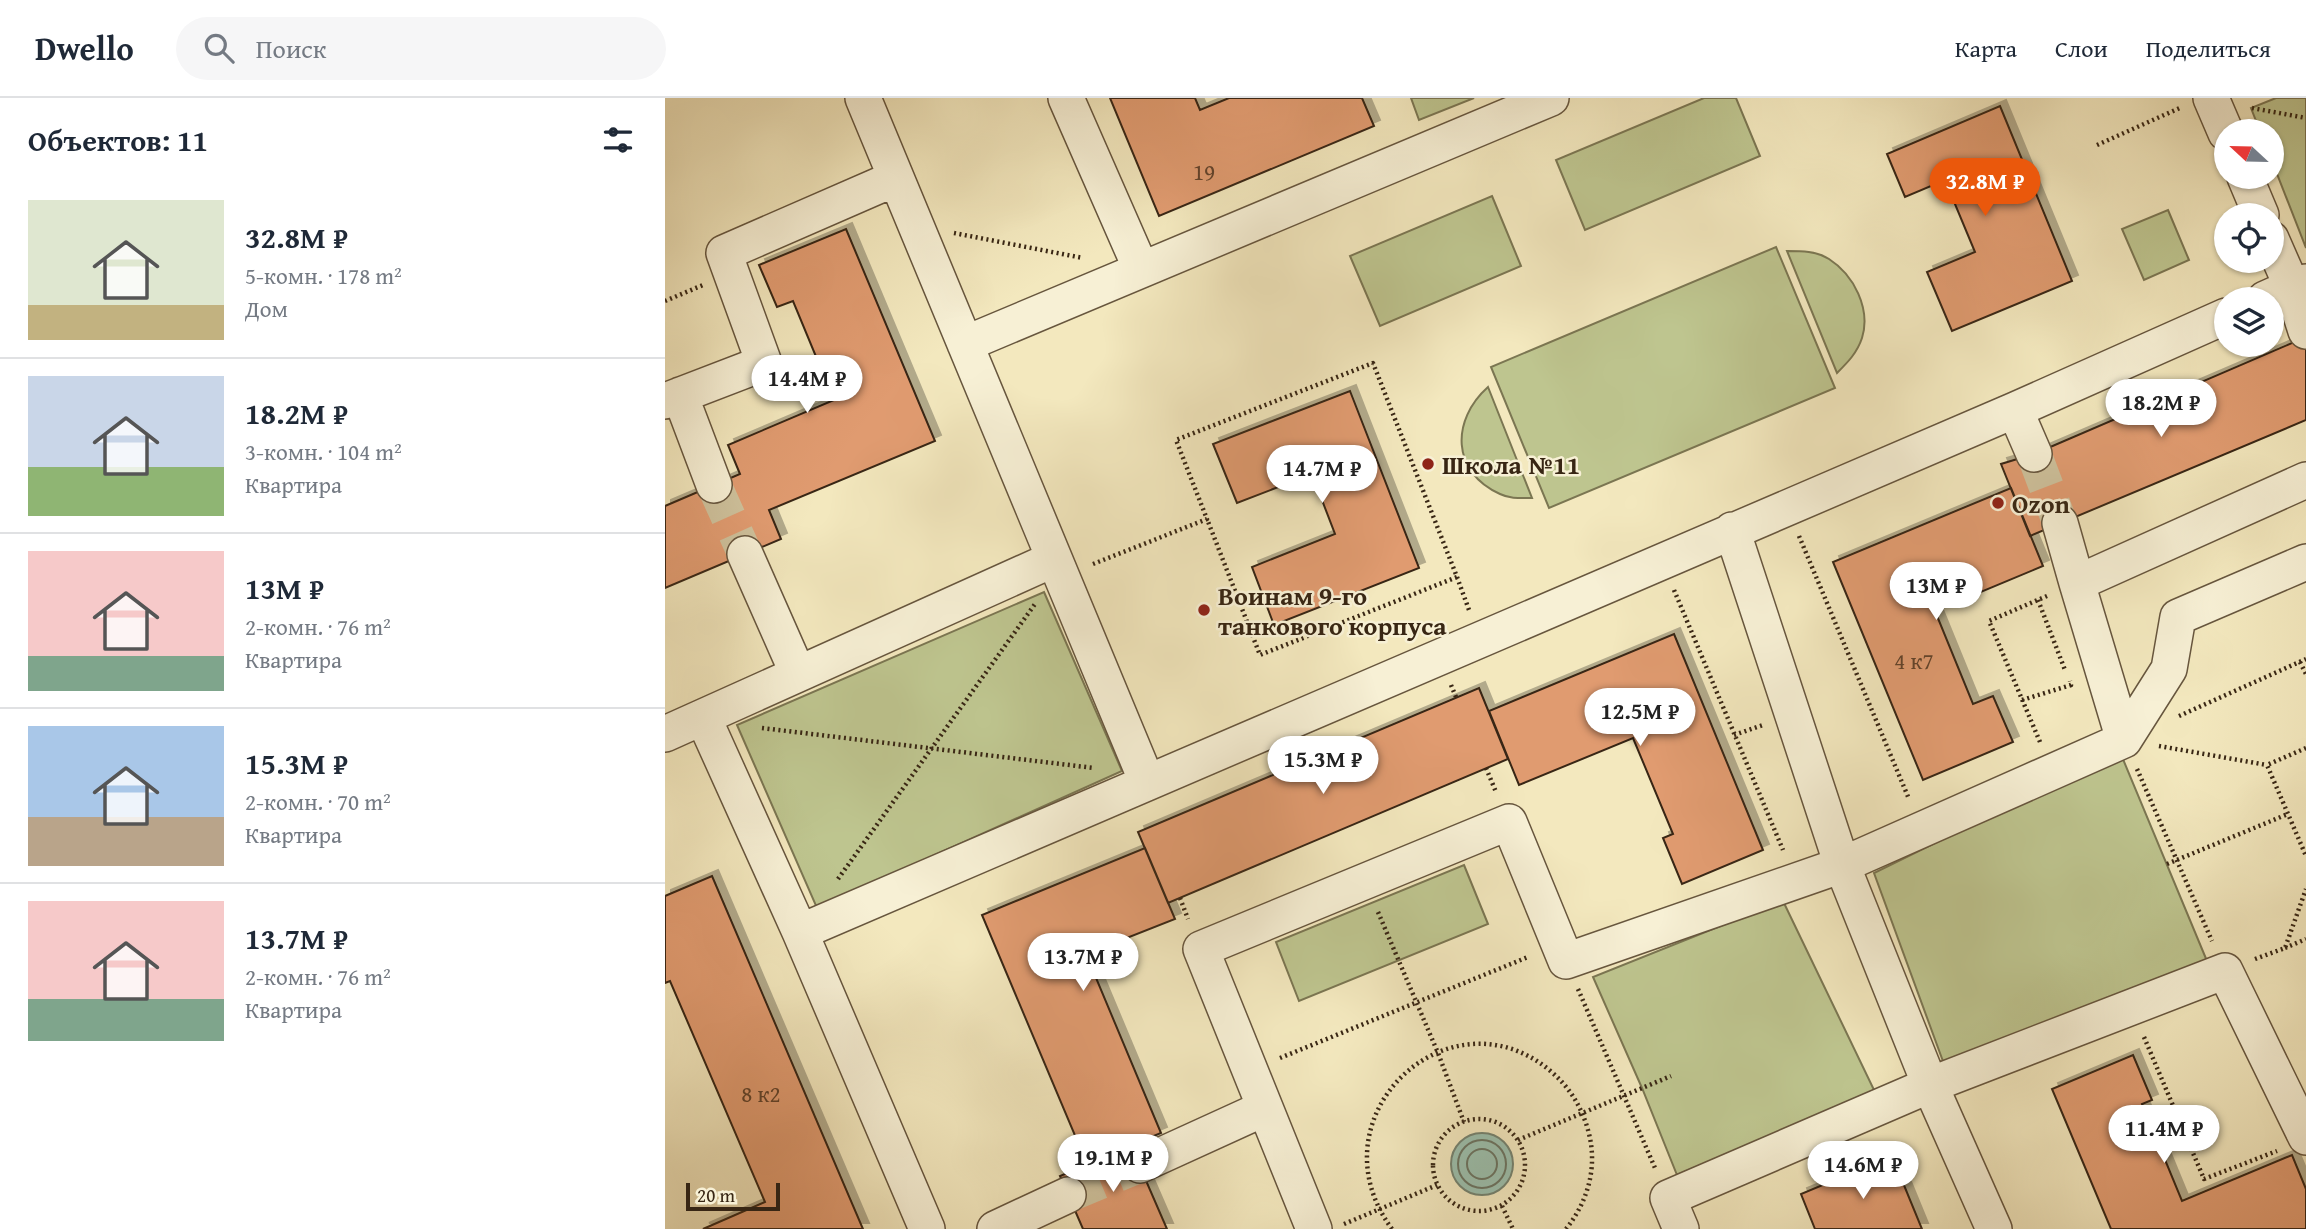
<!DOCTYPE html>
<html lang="ru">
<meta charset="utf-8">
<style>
:root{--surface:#fff;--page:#f6f6f7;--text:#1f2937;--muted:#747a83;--line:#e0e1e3;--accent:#ea580c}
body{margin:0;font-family:"Gentium Book Plus",serif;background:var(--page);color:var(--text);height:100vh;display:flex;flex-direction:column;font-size:26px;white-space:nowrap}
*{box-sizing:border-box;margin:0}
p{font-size:23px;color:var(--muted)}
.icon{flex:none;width:38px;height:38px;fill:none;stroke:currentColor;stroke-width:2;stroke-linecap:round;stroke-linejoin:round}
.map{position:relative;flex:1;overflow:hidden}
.side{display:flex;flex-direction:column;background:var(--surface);width:665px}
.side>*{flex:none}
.needle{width:46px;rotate:292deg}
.tools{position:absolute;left:1549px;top:21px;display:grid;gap:14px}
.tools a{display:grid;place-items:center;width:70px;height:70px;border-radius:50%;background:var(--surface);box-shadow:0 2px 5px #0004;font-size:35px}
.scale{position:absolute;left:21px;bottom:18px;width:94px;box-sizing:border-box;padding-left:7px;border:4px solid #382614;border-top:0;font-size:19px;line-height:24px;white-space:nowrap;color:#382614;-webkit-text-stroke:5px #f7f0d5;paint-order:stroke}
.price{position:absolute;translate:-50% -60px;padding:0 16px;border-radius:24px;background:#fff;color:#222;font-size:23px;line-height:46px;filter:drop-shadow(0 2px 4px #0008)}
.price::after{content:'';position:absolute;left:50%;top:42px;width:21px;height:16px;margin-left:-10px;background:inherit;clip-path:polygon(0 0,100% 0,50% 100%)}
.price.active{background:var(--accent);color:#fff}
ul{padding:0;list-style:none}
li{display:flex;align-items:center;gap:21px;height:175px;padding:0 28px}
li+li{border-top:2px solid var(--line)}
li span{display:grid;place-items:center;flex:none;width:196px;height:140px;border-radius:0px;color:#555}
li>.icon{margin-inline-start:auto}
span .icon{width:84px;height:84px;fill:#fffc;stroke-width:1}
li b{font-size:30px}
h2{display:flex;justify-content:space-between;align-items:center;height:84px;padding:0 28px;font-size:30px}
header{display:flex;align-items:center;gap:42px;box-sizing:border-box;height:98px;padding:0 35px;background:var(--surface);border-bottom:2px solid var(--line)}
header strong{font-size:33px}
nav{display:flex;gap:38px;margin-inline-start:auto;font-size:24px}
.search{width:490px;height:63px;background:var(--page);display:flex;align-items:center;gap:18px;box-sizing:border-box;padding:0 24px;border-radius:38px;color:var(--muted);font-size:26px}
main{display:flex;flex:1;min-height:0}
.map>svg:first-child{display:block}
.green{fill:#bec58f;stroke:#7b7652;stroke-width:2}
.water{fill:#9bc0ae;stroke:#738270;stroke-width:2}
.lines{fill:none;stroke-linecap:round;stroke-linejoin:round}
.shore{stroke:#6a7361;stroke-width:2}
.building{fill:#e09b70;stroke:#382614;stroke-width:2;filter:url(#shadow)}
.minor-tunnel{stroke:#cec19c;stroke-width:35;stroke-dasharray:35 18;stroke-linecap:butt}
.minor-casing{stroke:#67563e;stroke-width:38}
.path{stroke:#382614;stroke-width:4.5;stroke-dasharray:2 3.5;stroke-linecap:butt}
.minor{stroke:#f7f0d5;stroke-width:35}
.poi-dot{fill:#8f2418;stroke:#f7f0d5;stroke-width:2.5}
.labels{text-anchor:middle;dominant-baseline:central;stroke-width:5;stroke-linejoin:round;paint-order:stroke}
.number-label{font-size:23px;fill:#62432b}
.poi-label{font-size:26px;font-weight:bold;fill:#382614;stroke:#f7f0d5;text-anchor:start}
</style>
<header>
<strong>Dwello</strong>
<div class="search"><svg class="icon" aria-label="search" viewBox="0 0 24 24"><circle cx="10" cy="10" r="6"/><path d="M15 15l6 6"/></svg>Поиск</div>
<nav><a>Карта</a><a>Слои</a><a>Поделиться</a></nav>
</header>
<main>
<section class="side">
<h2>Объектов: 11<svg class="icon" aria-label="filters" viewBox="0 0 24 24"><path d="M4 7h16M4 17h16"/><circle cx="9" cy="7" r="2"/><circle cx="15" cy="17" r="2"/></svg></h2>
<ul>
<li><span style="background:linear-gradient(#dfe7d0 75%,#c2b280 0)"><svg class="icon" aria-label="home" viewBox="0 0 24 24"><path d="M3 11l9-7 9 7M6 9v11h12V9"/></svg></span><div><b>32.8M ₽</b><p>5-комн. · 178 m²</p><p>Дом</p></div></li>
<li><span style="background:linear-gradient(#c9d6e8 65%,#8fb573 0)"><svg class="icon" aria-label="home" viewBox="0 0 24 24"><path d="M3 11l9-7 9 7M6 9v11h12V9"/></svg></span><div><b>18.2M ₽</b><p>3-комн. · 104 m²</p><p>Квартира</p></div></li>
<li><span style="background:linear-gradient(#f6c9c9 75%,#7fa58c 0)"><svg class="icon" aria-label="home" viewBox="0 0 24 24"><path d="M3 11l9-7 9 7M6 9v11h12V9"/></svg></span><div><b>13M ₽</b><p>2-комн. · 76 m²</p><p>Квартира</p></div></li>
<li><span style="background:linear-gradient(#a9c7e8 65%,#b9a48a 0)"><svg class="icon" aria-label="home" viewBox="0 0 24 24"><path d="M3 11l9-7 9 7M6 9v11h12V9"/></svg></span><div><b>15.3M ₽</b><p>2-комн. · 70 m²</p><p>Квартира</p></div></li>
<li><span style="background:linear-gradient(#f6c9c9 70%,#7fa58c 0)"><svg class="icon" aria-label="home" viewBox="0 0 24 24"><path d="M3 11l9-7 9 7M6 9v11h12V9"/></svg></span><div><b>13.7M ₽</b><p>2-комн. · 76 m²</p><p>Квартира</p></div></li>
</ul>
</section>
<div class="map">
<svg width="1641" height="1131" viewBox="0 0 1641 1131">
<defs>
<filter id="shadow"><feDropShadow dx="6" dy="-6" stdDeviation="0" flood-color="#0004"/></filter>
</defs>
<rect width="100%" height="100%" fill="#f3e8be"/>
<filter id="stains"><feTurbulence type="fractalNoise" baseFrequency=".00286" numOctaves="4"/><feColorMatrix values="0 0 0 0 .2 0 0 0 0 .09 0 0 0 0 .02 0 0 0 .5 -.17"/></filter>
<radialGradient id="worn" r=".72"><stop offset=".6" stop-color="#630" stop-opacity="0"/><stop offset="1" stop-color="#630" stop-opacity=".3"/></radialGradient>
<path class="green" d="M 746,0 L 809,0 L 754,22 Z
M 1039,0 L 1071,0 L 1095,58 L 920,132 L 891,62 Z
M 1611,0 L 1641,0 L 1641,150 L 1607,63 L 1606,33 L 1595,33 L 1586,10 Z
M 827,98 L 856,168 L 715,228 L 685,158 Z
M 1503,112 L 1524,162 L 1479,182 L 1457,131 Z
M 1111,149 L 1170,290 L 884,410 L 826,269 Z
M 1122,153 C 1136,153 1152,153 1164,161 C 1189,177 1206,211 1197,240 C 1192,255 1183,264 1172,275 Z
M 823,289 L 867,400 C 856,400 845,401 835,396 C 786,374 786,322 823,289 Z
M 379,494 L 457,673 L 152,810 L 72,627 Z
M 1455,654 L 1542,863 L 1279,966 L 1209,775 Z
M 799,767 L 823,826 L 634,903 L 611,844 Z
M 1118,803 L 1210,994 L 1012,1077 L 977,990 L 928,879 Z"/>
<path class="water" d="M786 1066a31 31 0 1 1 62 0a31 31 0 1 1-62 0Z"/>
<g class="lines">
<path class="shore" d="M793 1066a24 24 0 1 1 48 0a24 24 0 1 1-48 0Z
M802 1066a15 15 0 1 1 30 0a15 15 0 1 1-30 0Z"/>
</g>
<path class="building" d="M 445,0 L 530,0 L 535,12 L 564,0 L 697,0 L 709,28 L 494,118 Z
M 1335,8 L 1407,183 L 1287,233 L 1262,174 L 1310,154 L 1280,82 L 1240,99 L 1222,56 Z
M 181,131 L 270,343 L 104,412 L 116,441 L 0,490 L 0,408 L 75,376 L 63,347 L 169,302 L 128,203 L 112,209 L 94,167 Z
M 1641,239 L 1641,322 L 1365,438 L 1336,366 L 1369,356 Z
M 685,293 L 754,470 L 609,527 L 587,469 L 670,436 L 647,376 L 572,405 L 548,346 Z
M 1346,390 L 1378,468 L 1270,513 L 1308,606 L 1328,598 L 1348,644 L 1258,682 L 1168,464 Z
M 1009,536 L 1098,752 L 1017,786 L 998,740 L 1008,736 L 968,640 L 854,687 L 824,613 Z
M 814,590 L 843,661 L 503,805 L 473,734 Z
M 480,750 L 510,821 L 421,856 L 496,1035 L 422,1066 L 317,817 Z
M 47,778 L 198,1131 L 38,1131 L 100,1104 L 5,883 L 0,885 L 0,798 Z
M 1468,957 L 1487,1002 L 1477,1006 L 1517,1103 L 1627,1057 L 1641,1091 L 1641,1131 L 1446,1131 L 1387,991 Z
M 466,1048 L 502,1131 L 418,1131 L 395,1078 Z
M 1227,1058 L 1257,1131 L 1150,1131 L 1136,1096 Z"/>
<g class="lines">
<path class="minor-tunnel" d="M 1369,356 L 1395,425
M 49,387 L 80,456
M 403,1097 L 475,1067"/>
<g class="minor-casing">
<path id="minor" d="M 198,0 L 482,684
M 401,0 L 476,171
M 1546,0 L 1561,35
M 1580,79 L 1596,117
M 1641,184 L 1627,189 L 1641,233
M 1600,201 L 1627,189 L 1606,141
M 300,246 L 886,0
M 15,297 L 49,387
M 0,303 L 99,265 L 59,155 L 231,80
M 1350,312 L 1369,356
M 1395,425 L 1412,485
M 1067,432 L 1177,767 L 1265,987 L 1329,1131
M 80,456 L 133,576
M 38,619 L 135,834 L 262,1131
M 0,636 L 389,461
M 1459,642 L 1504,571 L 1513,519 L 1641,464
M 135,834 L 1350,312 L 1561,218
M 475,1067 L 600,1010
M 330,1131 L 403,1097
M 649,1131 L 536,851 L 844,724 L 901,863 L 1177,767 L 1459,642 L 1412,485 L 1641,382
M 1016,1131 L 1003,1100 L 1265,987 L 1560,873 L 1641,1039"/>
</g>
<path class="path" d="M 1587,10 L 1641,20
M 1432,47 L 1517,9
M 289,135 L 418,160
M 0,203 L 38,187
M 1134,438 L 1244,701
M 428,466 L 542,421 L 511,342 L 708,265 L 792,479 L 595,557 L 542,421
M 792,479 L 804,512
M 1009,492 L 1118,752
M 1373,502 L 1400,572
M 1635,564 L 1641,576
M 786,587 L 791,599
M 1357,602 L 1406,587 L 1405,583
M 1514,618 L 1641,561
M 97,630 L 429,670
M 1069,637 L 1098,627
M 1375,644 L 1324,523 L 1382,498
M 1494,648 L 1602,667
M 1641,650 L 1602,667 L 1641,758
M 821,670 L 831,694
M 1472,671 L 1547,843
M 1502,766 L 1623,716
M 173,781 L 370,506
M 515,800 L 523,821
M 713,814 L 773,955 L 799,1024
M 1620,850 L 1641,841
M 1590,861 L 1620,850 L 1641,791
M 913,891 L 990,1070
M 1479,939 L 1539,1081 L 1612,1053
M 615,960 L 863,859
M768 1067a46 46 0 1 1 92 0a46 46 0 1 1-92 0Z
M 853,1042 L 1006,978
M 837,1108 L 848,1131
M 679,1126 L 772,1087
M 727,1131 C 645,1020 782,890 883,971 C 903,987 916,1007 923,1032 C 933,1067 924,1102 901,1131"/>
<use href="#minor" class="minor"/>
</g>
<g class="poi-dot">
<circle cx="763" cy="366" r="7"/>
<circle cx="1333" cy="405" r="7"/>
<circle cx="539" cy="512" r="7"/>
</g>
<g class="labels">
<g class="number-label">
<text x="539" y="73">19</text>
<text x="1249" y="562">4 к7</text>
<text x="96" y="995">8 к2</text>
</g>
<g class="poi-label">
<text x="777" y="366">Школа №11</text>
<text x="1347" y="405">Ozon</text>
<text x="553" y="497">Воинам 9-го<tspan x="553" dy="30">танкового корпуса</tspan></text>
</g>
</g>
<rect width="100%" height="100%" filter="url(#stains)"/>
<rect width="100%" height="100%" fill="url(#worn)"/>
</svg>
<div class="tools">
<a><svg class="needle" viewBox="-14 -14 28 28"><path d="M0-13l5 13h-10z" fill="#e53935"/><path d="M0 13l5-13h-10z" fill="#747a83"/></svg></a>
<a><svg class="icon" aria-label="locate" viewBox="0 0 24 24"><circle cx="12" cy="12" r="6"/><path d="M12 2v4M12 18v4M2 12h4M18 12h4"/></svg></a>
<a><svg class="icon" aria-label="layers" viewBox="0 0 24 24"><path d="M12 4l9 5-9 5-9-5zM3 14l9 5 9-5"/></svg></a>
</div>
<div class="scale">20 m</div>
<b class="price active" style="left:1320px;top:120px">32.8M ₽</b>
<b class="price" style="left:142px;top:317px">14.4M ₽</b>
<b class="price" style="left:1496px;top:341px">18.2M ₽</b>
<b class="price" style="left:657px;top:407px">14.7M ₽</b>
<b class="price" style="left:1271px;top:524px">13M ₽</b>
<b class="price" style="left:975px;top:650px">12.5M ₽</b>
<b class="price" style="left:658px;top:698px">15.3M ₽</b>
<b class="price" style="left:418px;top:895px">13.7M ₽</b>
<b class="price" style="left:1499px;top:1067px">11.4M ₽</b>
<b class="price" style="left:448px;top:1096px">19.1M ₽</b>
<b class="price" style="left:1198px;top:1103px">14.6M ₽</b>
</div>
</main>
